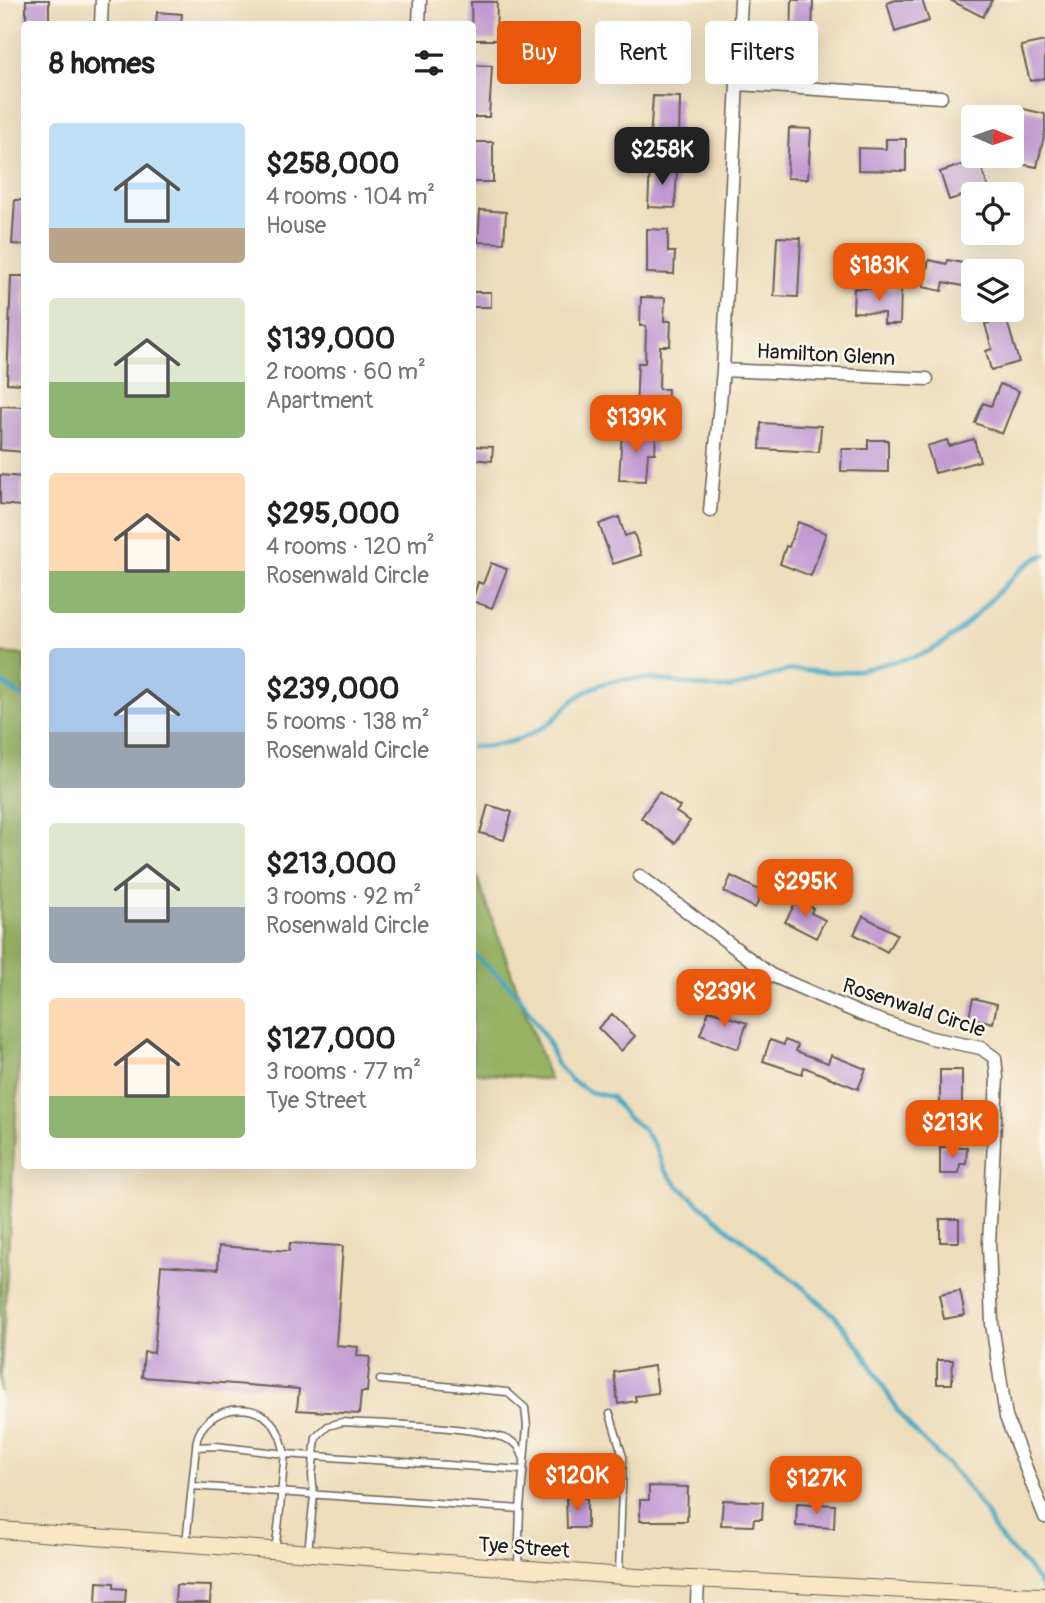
<!DOCTYPE html>
<meta charset="utf-8">
<style>
:root{--surface:#fff;--page:#f6f6f6;--text:#202124;--muted:#757577;--accent:#ea580c}
body{margin:0;font-family:Pangolin,sans-serif;background:var(--page);color:var(--text);height:100vh;display:flex;flex-direction:column;font-size:26px;white-space:nowrap}
*{box-sizing:border-box;margin:0}
p{font-size:23px;color:var(--muted)}
.icon{flex:none;width:38px;height:38px;fill:none;stroke:currentColor;stroke-width:2;stroke-linecap:round;stroke-linejoin:round}
.map{position:relative;flex:1;overflow:hidden}
.drawer{position:absolute;left:21px;top:21px;width:455px;height:1148px;display:flex;flex-direction:column;background:var(--surface);border-radius:7px;box-shadow:0 7px 28px #0002}
.drawer>*{flex:none}
.guide{position:absolute;left:497px;top:21px;width:443px;height:63px;display:flex;gap:14px}
.needle{width:46px;rotate:92deg}
.buttons{position:absolute;left:961px;top:105px;display:grid;gap:14px}
.buttons a{display:grid;place-items:center;width:63px;height:63px;border-radius:7px;background:var(--surface);box-shadow:0 7px 28px #0002;font-size:35px}
.price{position:absolute;translate:-50% -60px;padding:0 16px;border-radius:14px;background:var(--accent);color:#fff;font-size:23px;line-height:46px;filter:drop-shadow(0 2px 4px #0008)}
.price::after{content:'';position:absolute;left:50%;top:42px;width:21px;height:16px;margin-left:-10px;background:inherit;clip-path:polygon(0 0,100% 0,50% 100%)}
.price.active{background:#222;color:#fff}
ul{padding:0;list-style:none}
li{display:flex;align-items:center;gap:21px;height:175px;padding:0 28px}
li span{display:grid;place-items:center;flex:none;width:196px;height:140px;border-radius:7px;color:#555}
li>.icon{margin-inline-start:auto}
span .icon{width:84px;height:84px;fill:#fffc;stroke-width:1}
li b{font-size:30px}
h2{display:flex;justify-content:space-between;align-items:center;height:84px;padding:0 28px;font-size:30px}
.pill{padding:0 24px;border-radius:7px;background:var(--surface);box-shadow:0 7px 28px #0002;font-size:24px;line-height:63px}
.pill.active{background:var(--accent);color:#fff}
.map>svg:first-child{display:block}
.forest{fill:#97b264;stroke:#5a6740;stroke-width:2}
.lines{fill:none;stroke-linecap:round;stroke-linejoin:round}
.stream{stroke:#45a9c5;stroke-width:4.5}
.building{fill:#c39bd4}
.lane-casing{stroke:#666054;stroke-width:9}
.street-casing{stroke:#666054;stroke-width:15}
.secondary-casing{stroke:#666054;stroke-width:18}
.lane{stroke:#fff;stroke-width:6}
.street{stroke:#fff;stroke-width:12}
.secondary{stroke:#f9e7c3;stroke-width:16}
.labels{text-anchor:middle;dominant-baseline:central;stroke-width:5;stroke-linejoin:round;paint-order:stroke}
.street-label{font-size:21px;fill:#1c1c1c;stroke:#fbf7ec}
</style>
<div class="map">
<svg width="1045" height="1603" viewBox="0 0 1045 1603">
<rect width="100%" height="100%" fill="#fbf7ec"/>
<filter id="ink" filterUnits="userSpaceOnUse"><feTurbulence type="fractalNoise" baseFrequency=".0143" numOctaves="2"/><feDisplacementMap in="SourceGraphic" scale="14" xChannelSelector="R" yChannelSelector="G"/><feConvolveMatrix kernelMatrix="1 2 1 2 8 2 1 2 1" color-interpolation-filters="sRGB"/></filter>
<filter id="wash" filterUnits="userSpaceOnUse"><feTurbulence type="fractalNoise" baseFrequency=".00686" numOctaves="4" result="noise"/><feDisplacementMap in="SourceGraphic" scale="28" xChannelSelector="R" yChannelSelector="G"/><feGaussianBlur stdDeviation="1.57" result="paint"/><feColorMatrix in="noise" values="0 0 0 0 0 0 0 0 0 0 0 0 0 0 0 0 0 1.4 0 .05"/><feComposite in="paint" operator="in"/></filter>
<g filter="url(#wash)">
<rect width="100%" height="100%" fill="#edb"/>
<path class="forest" d="M 0,653 L 24,655 L 24,1027 L 21,1028 L 0,1393 Z
M 472,866 L 473,866 L 550,1080 L 473,1072 Z"/>
<g class="lines">
<path class="stream" d="M 0,681 L 24,698
M 472,747 C 503,747 527,739 552,721 C 557,716 562,711 567,706 C 579,694 597,684 613,681 C 649,673 683,686 719,688 C 743,689 763,676 786,671 C 803,668 816,672 833,672 C 853,673 871,667 891,662 C 901,660 912,658 922,654 C 955,641 978,612 1003,587 C 1015,575 1028,560 1045,555
M 472,953 L 510,986 L 524,1003 L 548,1042 L 556,1063 L 571,1080 L 590,1092 L 612,1097 L 625,1115 L 643,1129 L 656,1148 L 664,1169 L 678,1186 L 730,1230 L 801,1286 L 835,1316 L 863,1352 L 897,1410 L 911,1428 L 959,1476 L 986,1513 L 996,1533 L 1011,1550 L 1027,1566 L 1045,1592"/>
</g>
<g id="blocks">
<path class="building" d="M 26,0 L 49,0 L 49,24 L 26,24 Z
M 792,0 L 813,0 L 812,44 L 791,43 Z
M 896,0 L 922,0 L 929,21 L 895,32 L 887,3 Z
M 950,0 L 992,0 L 983,17 Z
M 471,2 L 497,2 L 496,40 L 472,40 Z
M 157,12 L 182,14 L 181,24 L 156,24 Z
M 656,29 L 683,30 L 682,72 L 655,71 Z
M 1045,41 L 1045,78 L 1030,81 L 1021,46 Z
M 472,65 L 492,66 L 489,117 L 472,117 Z
M 653,96 L 680,97 L 679,140 L 650,140 Z
M 1020,108 L 1045,114 L 1045,132 L 1037,167 L 1010,162 L 1019,124 L 1017,123 Z
M 789,128 L 811,129 L 808,179 L 787,178 Z
M 886,139 L 906,139 L 906,171 L 858,170 L 858,148 L 886,149 Z
M 472,142 L 493,142 L 493,182 L 472,182 Z
M 979,159 L 988,188 L 949,200 L 940,172 Z
M 650,165 L 677,167 L 675,208 L 648,207 Z
M 15,200 L 24,200 L 24,245 L 12,244 Z
M 480,210 L 506,212 L 504,243 L 478,242 Z
M 647,229 L 668,230 L 668,252 L 675,252 L 674,274 L 647,273 Z
M 777,237 L 801,238 L 798,297 L 774,296 Z
M 929,260 L 947,264 L 948,260 L 972,265 L 967,287 L 944,282 L 942,291 L 923,287 Z
M 11,276 L 24,276 L 24,384 L 7,383 Z
M 854,288 L 901,289 L 900,324 L 884,324 L 884,313 L 853,312 Z
M 472,292 L 491,292 L 491,307 L 472,307 Z
M 641,297 L 665,298 L 664,321 L 671,321 L 670,346 L 660,346 L 659,389 L 668,389 L 667,412 L 636,411 L 638,363 L 645,363 L 646,326 L 640,326 Z
M 1006,318 L 1019,362 L 991,370 L 986,351 L 992,349 L 985,324 Z
M 1000,384 L 1019,391 L 1002,434 L 975,423 L 983,403 L 991,406 Z
M 1,406 L 24,407 L 24,452 L 0,450 Z
M 761,423 L 821,426 L 819,452 L 760,449 Z
M 622,432 L 656,434 L 655,453 L 648,453 L 646,481 L 619,480 Z
M 974,439 L 980,461 L 935,473 L 927,446 L 947,440 L 949,446 Z
M 868,440 L 888,440 L 888,472 L 841,471 L 842,449 L 868,449 Z
M 472,446 L 493,447 L 492,461 L 472,459 Z
M 0,475 L 23,477 L 21,506 L 0,504 Z
M 619,517 L 625,536 L 634,533 L 641,555 L 613,564 L 599,524 Z
M 798,522 L 826,533 L 811,576 L 780,564 L 786,546 L 789,547 Z
M 491,563 L 507,569 L 492,608 L 472,601 L 478,582 L 483,584 Z
M 659,792 L 680,807 L 676,812 L 690,821 L 675,843 L 641,818 Z
M 488,805 L 512,812 L 504,840 L 480,833 Z
M 731,876 L 763,892 L 755,908 L 724,892 Z
M 797,900 L 813,908 L 811,913 L 825,920 L 816,938 L 785,922 Z
M 863,916 L 897,934 L 887,952 L 854,934 Z
M 973,998 L 997,1004 L 993,1023 L 969,1017 Z
M 709,1010 L 747,1023 L 738,1049 L 700,1035 Z
M 612,1014 L 635,1036 L 621,1051 L 598,1028 Z
M 770,1040 L 784,1045 L 785,1040 L 798,1045 L 796,1051 L 828,1063 L 831,1055 L 866,1069 L 858,1089 L 804,1067 L 802,1074 L 763,1061 Z
M 940,1070 L 962,1070 L 962,1113 L 940,1113 Z
M 940,1147 L 967,1147 L 966,1164 L 960,1164 L 959,1174 L 940,1174 Z
M 940,1219 L 959,1219 L 959,1242 L 940,1242 Z
M 290,1243 L 343,1246 L 336,1345 L 358,1347 L 357,1356 L 370,1357 L 367,1392 L 361,1392 L 359,1414 L 297,1410 L 299,1389 L 142,1377 L 144,1352 L 154,1353 L 161,1265 L 218,1269 L 219,1246 L 289,1251 Z
M 960,1291 L 965,1315 L 944,1319 L 939,1295 Z
M 937,1360 L 953,1360 L 952,1384 L 937,1384 Z
M 654,1366 L 658,1393 L 635,1396 L 636,1401 L 618,1404 L 614,1372 Z
M 649,1486 L 688,1487 L 687,1521 L 640,1521 L 640,1500 L 649,1500 Z
M 566,1498 L 587,1498 L 587,1528 L 567,1528 Z
M 723,1500 L 763,1502 L 762,1519 L 754,1519 L 753,1526 L 721,1525 Z
M 797,1503 L 835,1505 L 834,1528 L 796,1526 Z
M 97,1582 L 114,1583 L 114,1588 L 126,1589 L 125,1603 L 96,1603 Z
M 176,1585 L 211,1586 L 210,1603 L 175,1603 Z"/>
</g>
</g>
<g filter="url(#ink)">
<use href="#blocks" fill-opacity="0" stroke="#666054" stroke-width="2"/>
<g class="lines">
<g class="lane-casing">
<path id="lane" d="M 380,1380 L 507,1392 L 525,1408 L 527,1426 L 520,1509 L 518,1566
M 610,1414 L 623,1457 L 619,1574
M 196,1447 C 197,1411 249,1396 272,1423 C 280,1432 282,1443 285,1454 L 523,1470
M 186,1543 L 192,1486
M 275,1548 C 281,1517 281,1485 285,1454 L 216,1446 L 196,1447 L 192,1486 L 520,1509
M 308,1552 L 314,1495 L 312,1475 L 316,1437 L 328,1426 L 342,1422 C 376,1424 495,1425 517,1445 C 520,1448 522,1455 524,1459"/>
</g>
<g class="street-casing">
<path id="street" d="M 101,24 L 102,0
M 419,24 L 420,0
M 737,84 L 941,97
M 723,370 L 927,379
M 710,511 L 723,370 L 741,0
M 640,876 L 771,975 L 861,1014 L 931,1038 L 981,1048 L 995,1058 L 997,1078 L 989,1244 L 992,1324 L 1006,1417 L 1045,1517
M 697,1603 L 698,1579"/>
</g>
<g class="secondary-casing">
<path id="secondary" d="M 0,1530 L 637,1577 C 773,1581 909,1592 1045,1596"/>
</g>
<use href="#lane" class="lane"/>
<use href="#street" class="street"/>
<use href="#secondary" class="secondary"/>
</g>
</g>
<g class="labels">
<g class="street-label">
<text transform="translate(826 355) rotate(3)">Hamilton Glenn</text>
<text transform="translate(914 1008) rotate(18)">Rosenwald Circle</text>
<text transform="translate(524 1548) rotate(4)">Tye Street</text>
</g>
</g>
</svg>
<div class="buttons">
<a><svg class="needle" viewBox="-14 -14 28 28"><path d="M0-13l5 13h-10z" fill="#e53935"/><path d="M0 13l5-13h-10z" fill="#757577"/></svg></a>
<a><svg class="icon" aria-label="locate" viewBox="0 0 24 24"><circle cx="12" cy="12" r="6"/><path d="M12 2v4M12 18v4M2 12h4M18 12h4"/></svg></a>
<a><svg class="icon" aria-label="layers" viewBox="0 0 24 24"><path d="M12 4l9 5-9 5-9-5zM3 14l9 5 9-5"/></svg></a>
</div>
<b class="price active" style="left:662px;top:187px">$258K</b>
<b class="price" style="left:879px;top:303px">$183K</b>
<b class="price" style="left:636px;top:455px">$139K</b>
<b class="price" style="left:805px;top:919px">$295K</b>
<b class="price" style="left:724px;top:1029px">$239K</b>
<b class="price" style="left:952px;top:1160px">$213K</b>
<b class="price" style="left:577px;top:1513px">$120K</b>
<b class="price" style="left:816px;top:1516px">$127K</b>
<div class="guide">
<a class="pill active">Buy</a>
<a class="pill">Rent</a>
<a class="pill">Filters</a>
</div>
<section class="drawer">
<h2>8 homes<svg class="icon" aria-label="filters" viewBox="0 0 24 24"><path d="M4 7h16M4 17h16"/><circle cx="9" cy="7" r="2"/><circle cx="15" cy="17" r="2"/></svg></h2>
<ul>
<li><span style="background:linear-gradient(#bfe0f5 75%,#b9a48a 0)"><svg class="icon" aria-label="home" viewBox="0 0 24 24"><path d="M3 11l9-7 9 7M6 9v11h12V9"/></svg></span><div><b>$258,000</b><p>4 rooms · 104 m²</p><p>House</p></div></li>
<li><span style="background:linear-gradient(#dfe7d0 60%,#8fb573 0)"><svg class="icon" aria-label="home" viewBox="0 0 24 24"><path d="M3 11l9-7 9 7M6 9v11h12V9"/></svg></span><div><b>$139,000</b><p>2 rooms · 60 m²</p><p>Apartment</p></div></li>
<li><span style="background:linear-gradient(#ffd9b3 70%,#8fb573 0)"><svg class="icon" aria-label="home" viewBox="0 0 24 24"><path d="M3 11l9-7 9 7M6 9v11h12V9"/></svg></span><div><b>$295,000</b><p>4 rooms · 120 m²</p><p>Rosenwald Circle</p></div></li>
<li><span style="background:linear-gradient(#a9c7e8 60%,#9aa5b1 0)"><svg class="icon" aria-label="home" viewBox="0 0 24 24"><path d="M3 11l9-7 9 7M6 9v11h12V9"/></svg></span><div><b>$239,000</b><p>5 rooms · 138 m²</p><p>Rosenwald Circle</p></div></li>
<li><span style="background:linear-gradient(#dfe7d0 60%,#9aa5b1 0)"><svg class="icon" aria-label="home" viewBox="0 0 24 24"><path d="M3 11l9-7 9 7M6 9v11h12V9"/></svg></span><div><b>$213,000</b><p>3 rooms · 92 m²</p><p>Rosenwald Circle</p></div></li>
<li><span style="background:linear-gradient(#ffd9b3 70%,#8fb573 0)"><svg class="icon" aria-label="home" viewBox="0 0 24 24"><path d="M3 11l9-7 9 7M6 9v11h12V9"/></svg></span><div><b>$127,000</b><p>3 rooms · 77 m²</p><p>Tye Street</p></div></li>
</ul>
</section>
</div>
